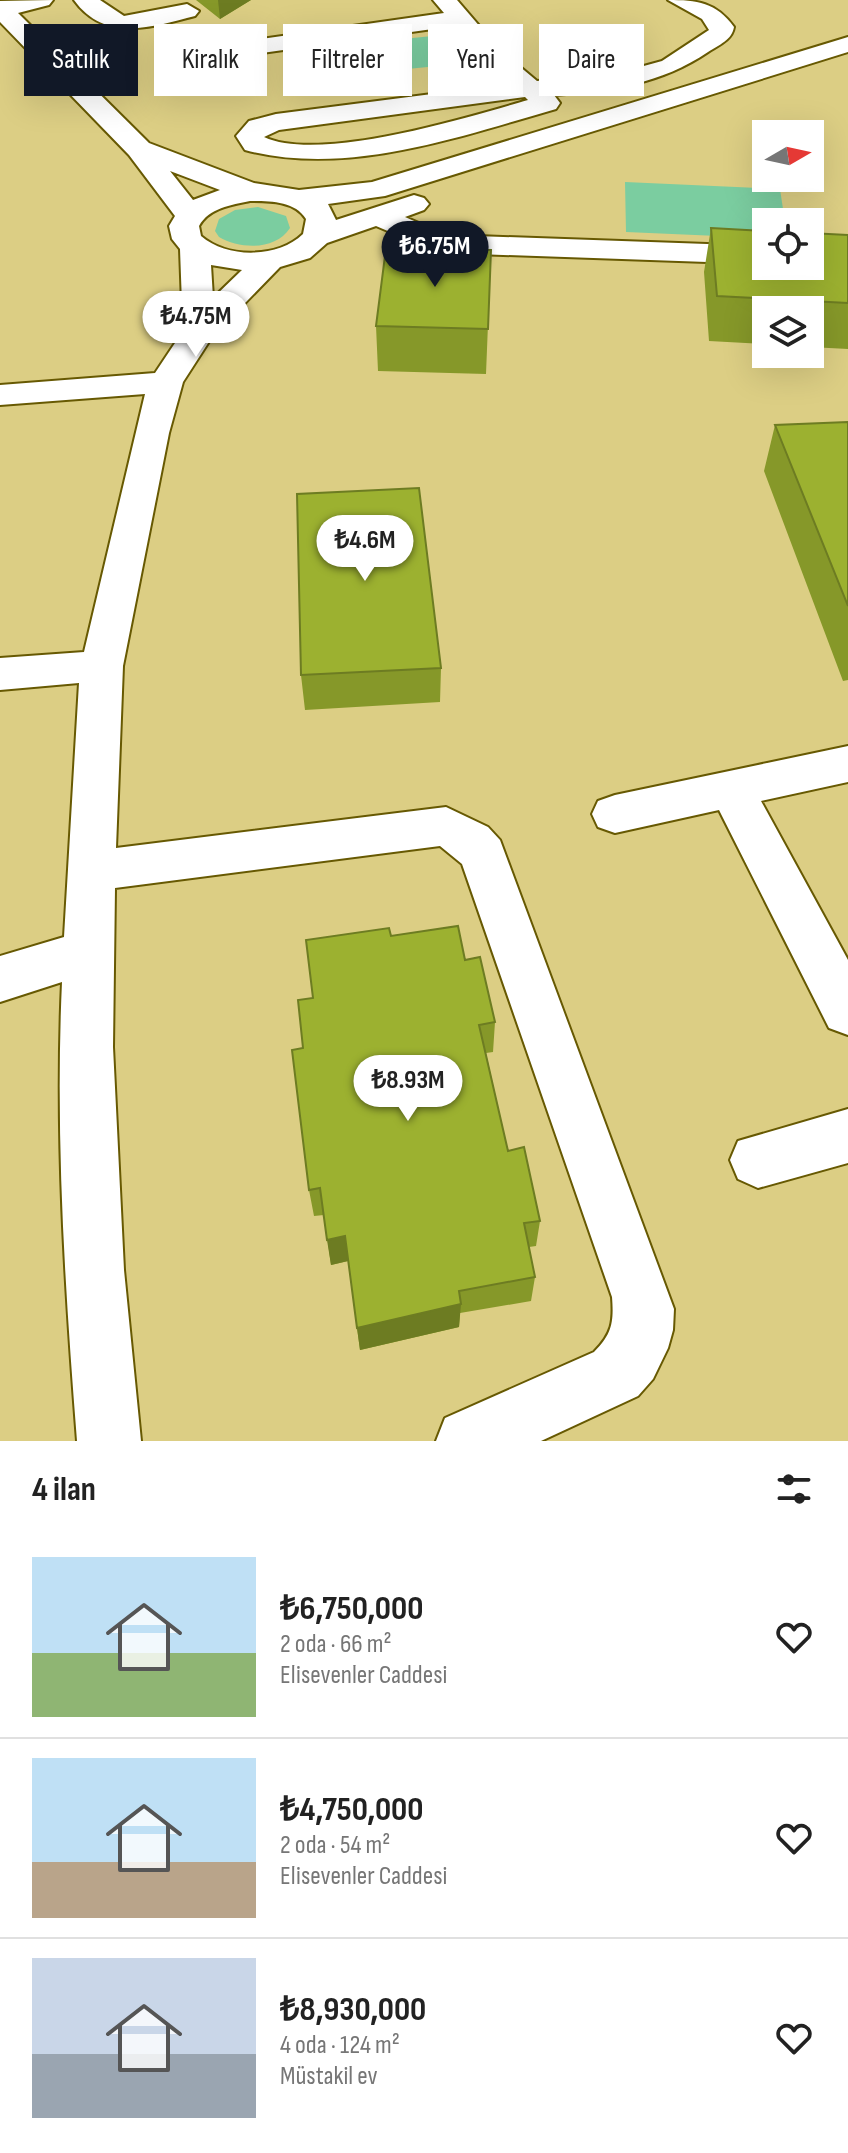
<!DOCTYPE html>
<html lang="tr">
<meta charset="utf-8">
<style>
:root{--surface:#fff;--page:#f6f6f6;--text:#222;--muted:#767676;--line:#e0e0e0;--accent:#111827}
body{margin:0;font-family:"Sofia Sans Condensed",sans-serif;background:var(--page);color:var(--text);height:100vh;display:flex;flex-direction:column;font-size:30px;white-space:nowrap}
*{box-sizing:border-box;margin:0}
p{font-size:26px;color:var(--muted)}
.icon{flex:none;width:44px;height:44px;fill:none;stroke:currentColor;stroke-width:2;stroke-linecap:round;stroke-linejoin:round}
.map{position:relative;height:1441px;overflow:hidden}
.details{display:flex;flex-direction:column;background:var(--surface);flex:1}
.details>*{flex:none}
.hud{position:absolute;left:24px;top:24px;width:800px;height:72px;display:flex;gap:16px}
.needle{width:52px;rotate:81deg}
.controls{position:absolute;left:752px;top:120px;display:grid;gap:16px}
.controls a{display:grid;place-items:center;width:72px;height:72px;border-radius:0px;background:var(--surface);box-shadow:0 8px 32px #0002;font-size:40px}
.price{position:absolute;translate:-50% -68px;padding:0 18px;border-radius:28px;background:#fff;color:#222;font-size:26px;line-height:52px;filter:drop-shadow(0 2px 4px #0008)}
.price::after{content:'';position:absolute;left:50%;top:48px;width:24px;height:18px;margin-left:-12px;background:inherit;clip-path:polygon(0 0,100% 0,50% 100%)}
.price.current{background:var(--accent);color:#fff}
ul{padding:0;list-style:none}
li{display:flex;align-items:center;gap:24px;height:200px;padding:0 32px}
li+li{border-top:2px solid var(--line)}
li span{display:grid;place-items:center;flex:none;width:224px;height:160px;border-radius:0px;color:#555}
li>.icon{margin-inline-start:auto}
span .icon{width:96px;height:96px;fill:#fffc;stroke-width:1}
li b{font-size:34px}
h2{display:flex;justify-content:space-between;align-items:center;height:96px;padding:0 32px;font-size:34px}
.pill{padding:0 28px;border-radius:0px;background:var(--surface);box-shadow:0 8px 32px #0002;font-size:28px;line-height:72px}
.pill.current{background:var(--accent);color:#fff}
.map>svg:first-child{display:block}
.green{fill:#7bcda0}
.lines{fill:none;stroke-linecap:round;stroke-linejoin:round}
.minor-casing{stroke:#675902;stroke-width:4}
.minor{fill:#fff;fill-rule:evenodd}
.wall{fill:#869829}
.shaded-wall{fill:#6d7c22}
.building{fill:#9cb130;stroke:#6d7c22;stroke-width:2}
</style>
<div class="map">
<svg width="848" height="1441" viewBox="0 0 848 1441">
<rect width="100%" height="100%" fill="#dcce84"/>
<path class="green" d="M 463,33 L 480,62 L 355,74 L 342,45 Z
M 625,182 L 780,189 L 785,222 L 766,222 L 766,238 L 626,232 Z
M 258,207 L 286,216 L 290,228 C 275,251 240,249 219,237 L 215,231 L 219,219 L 235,210 Z"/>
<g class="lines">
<g class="minor-casing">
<path id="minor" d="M 53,0 L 49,5 L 18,13 L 149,143 L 254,183 L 299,190 L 372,182 L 848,37 L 848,52 L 385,196 L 328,204 L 336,220 L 414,195 L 424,198 L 429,204 L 424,210 L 405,217 L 428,227 L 476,236 L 766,246 L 766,264 L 476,254 L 409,240 L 376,226 L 327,243 L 310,258 L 280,267 L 212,337 L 183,382 L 169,433 L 123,666 L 116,848 L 446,807 L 488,827 L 500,840 L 674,1309 L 673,1330 L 668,1348 L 653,1379 L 638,1396 L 541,1441 L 436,1441 L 445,1418 L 594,1352 C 612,1334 614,1322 612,1297 L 462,864 L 440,846 L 115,888 L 113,1047 L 124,1270 L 141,1441 L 77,1441 C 65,1288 55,1135 62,982 L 0,1002 L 0,956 L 64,937 L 79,683 L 0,690 L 0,658 L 84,652 L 145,394 L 0,405 L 0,385 L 155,373 L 183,331 L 180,249 L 172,239 L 169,226 L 175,216 L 129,155 L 0,22 L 0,1 ZM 170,171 L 220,190 L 193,200 ZM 250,201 C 270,201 295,201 306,219 L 303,234 C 278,258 228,259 201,236 L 199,226 C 209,208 231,205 250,201 ZM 211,265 L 242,270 L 213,298 Z
M 74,0 L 100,0 L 124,16 L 187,4 L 199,11 L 195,16 C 152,27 105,43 74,0 Z
M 433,0 L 457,0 L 500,50 L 537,81 L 611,75 L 662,61 L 709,30 L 702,19 L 668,0 C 697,0 716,2 734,27 C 732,40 719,45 708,52 C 661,84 610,91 554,95 L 560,103 L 556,109 C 458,137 347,177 245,150 L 236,136 L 249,121 L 276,114 L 510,84 L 482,60 L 454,26 L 262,53 C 246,82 177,93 156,64 L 159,47 L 175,37 L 209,30 L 254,40 L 444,13 ZM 209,44 L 235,49 L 237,54 C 222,68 200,68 181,60 L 181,55 ZM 525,97 L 528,100 C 469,117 320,163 264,137 L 279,130 Z
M 848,746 L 848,782 L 761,801 L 848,960 L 848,1035 L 829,1028 L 719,810 L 615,833 L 598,827 L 592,814 L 598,801 L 615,795 Z
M 848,1109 L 848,1163 L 758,1188 L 738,1179 L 730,1160 L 738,1141 Z"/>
</g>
<use href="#minor" class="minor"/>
</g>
<path class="wall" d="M 196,0 L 251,0 L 220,19 Z
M 711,228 L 848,235 L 848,349 L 810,347 L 810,310 L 766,310 L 766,344 L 709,341 L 704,272 Z
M 491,250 L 486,374 L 378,371 L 376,326 Z
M 848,422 L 848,680 L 843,681 L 764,471 L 775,425 Z
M 441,668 L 440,702 L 305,710 L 301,675 Z
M 391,936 L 465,960 L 495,1022 L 493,1052 L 486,1053 L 508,1151 L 540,1221 L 536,1246 L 529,1247 L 535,1277 L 531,1301 L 460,1313 L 459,1327 L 360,1350 L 348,1261 L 331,1265 L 324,1215 L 314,1216 L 309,1190 L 303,1048 L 313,998 Z"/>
<path class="shaded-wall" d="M 218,0 L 251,0 L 220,19 Z
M 345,1236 L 348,1261 L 331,1265 L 327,1240 Z
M 461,1304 L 459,1327 L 360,1350 L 357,1328 Z"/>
<path class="building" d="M 711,228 L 766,231 L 766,266 L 810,266 L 810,233 L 848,235 L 848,303 L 717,296 Z
M 386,248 L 491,250 L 488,329 L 376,326 Z
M 848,422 L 848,606 L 775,425 Z
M 419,488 L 441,668 L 301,675 L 297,494 Z
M 458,926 L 465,960 L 480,957 L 495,1022 L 479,1025 L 508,1151 L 524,1147 L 540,1221 L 524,1223 L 535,1277 L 459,1291 L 461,1304 L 357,1328 L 345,1236 L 327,1240 L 320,1188 L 309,1190 L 292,1050 L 303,1048 L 298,1000 L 313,998 L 306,940 L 389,928 L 391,936 Z"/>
</svg>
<div class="controls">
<a><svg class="needle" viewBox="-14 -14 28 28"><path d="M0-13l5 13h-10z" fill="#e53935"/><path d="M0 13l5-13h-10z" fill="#767676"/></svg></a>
<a><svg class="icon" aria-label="locate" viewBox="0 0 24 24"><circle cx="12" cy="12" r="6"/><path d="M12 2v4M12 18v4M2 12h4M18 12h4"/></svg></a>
<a><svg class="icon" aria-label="layers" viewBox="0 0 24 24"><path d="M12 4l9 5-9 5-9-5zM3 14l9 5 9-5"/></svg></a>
</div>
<b class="price current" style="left:435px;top:289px">₺6.75M</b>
<b class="price" style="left:196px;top:359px">₺4.75M</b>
<b class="price" style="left:365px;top:583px">₺4.6M</b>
<b class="price" style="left:408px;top:1123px">₺8.93M</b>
<div class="hud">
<a class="pill current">Satılık</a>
<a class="pill">Kiralık</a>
<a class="pill">Filtreler</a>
<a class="pill">Yeni</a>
<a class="pill">Daire</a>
</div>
</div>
<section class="details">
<h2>4 ilan<svg class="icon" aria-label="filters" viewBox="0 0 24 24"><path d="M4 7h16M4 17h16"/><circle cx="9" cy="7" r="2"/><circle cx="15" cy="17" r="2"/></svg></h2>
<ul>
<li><span style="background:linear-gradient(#bfe0f5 60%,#8fb573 0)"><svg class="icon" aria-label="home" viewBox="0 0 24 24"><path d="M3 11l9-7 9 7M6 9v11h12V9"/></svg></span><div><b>₺6,750,000</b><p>2 oda · 66 m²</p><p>Elisevenler Caddesi</p></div><svg class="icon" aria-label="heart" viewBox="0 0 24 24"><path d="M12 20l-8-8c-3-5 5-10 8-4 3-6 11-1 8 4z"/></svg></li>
<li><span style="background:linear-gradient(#bfe0f5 65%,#b9a48a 0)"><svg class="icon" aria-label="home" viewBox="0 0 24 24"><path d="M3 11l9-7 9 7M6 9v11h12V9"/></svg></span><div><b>₺4,750,000</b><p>2 oda · 54 m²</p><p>Elisevenler Caddesi</p></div><svg class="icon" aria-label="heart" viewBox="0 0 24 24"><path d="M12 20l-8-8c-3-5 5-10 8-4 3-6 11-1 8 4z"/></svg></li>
<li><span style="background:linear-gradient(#c9d6e8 60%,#9aa5b1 0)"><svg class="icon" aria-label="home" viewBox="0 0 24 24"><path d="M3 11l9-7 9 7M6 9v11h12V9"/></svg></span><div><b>₺8,930,000</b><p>4 oda · 124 m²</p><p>Müstakil ev</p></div><svg class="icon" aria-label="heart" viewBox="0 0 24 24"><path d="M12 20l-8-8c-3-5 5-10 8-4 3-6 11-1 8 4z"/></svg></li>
</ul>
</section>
